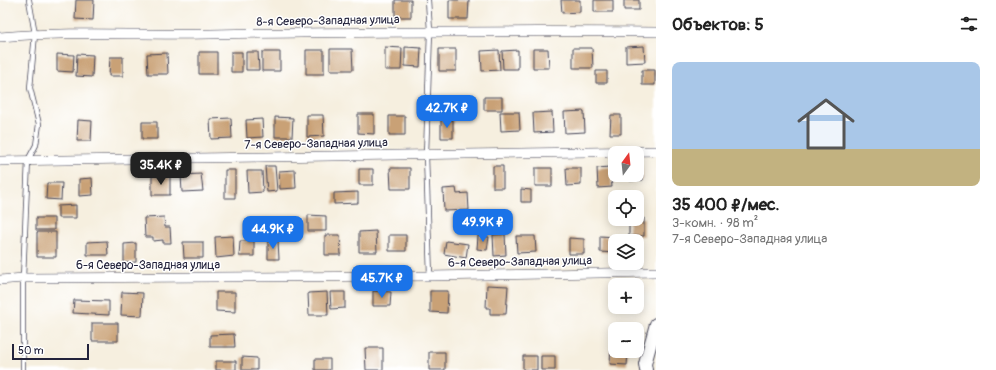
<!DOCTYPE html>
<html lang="ru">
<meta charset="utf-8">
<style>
:root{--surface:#fff;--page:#f2f2f2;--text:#222;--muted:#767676;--accent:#1a73e8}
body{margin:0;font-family:Pangolin,sans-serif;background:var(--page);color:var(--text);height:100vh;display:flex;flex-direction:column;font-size:15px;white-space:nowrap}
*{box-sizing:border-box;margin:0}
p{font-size:13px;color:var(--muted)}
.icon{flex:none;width:22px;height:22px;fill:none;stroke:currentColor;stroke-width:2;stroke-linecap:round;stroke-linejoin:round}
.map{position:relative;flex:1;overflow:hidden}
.details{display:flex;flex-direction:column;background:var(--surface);width:340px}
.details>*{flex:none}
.needle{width:26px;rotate:15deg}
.buttons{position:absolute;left:608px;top:146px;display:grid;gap:8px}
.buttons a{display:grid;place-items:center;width:36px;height:36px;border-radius:8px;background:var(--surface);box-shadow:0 2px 10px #0003;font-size:20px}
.scale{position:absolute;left:12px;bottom:10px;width:77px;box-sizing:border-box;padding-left:4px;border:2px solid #22223b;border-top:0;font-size:11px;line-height:14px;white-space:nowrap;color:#22223b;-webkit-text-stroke:3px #fff;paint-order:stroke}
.price{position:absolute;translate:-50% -34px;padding:0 9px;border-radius:8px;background:var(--accent);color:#fff;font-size:13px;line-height:26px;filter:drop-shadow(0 1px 2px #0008)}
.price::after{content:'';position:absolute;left:50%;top:24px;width:12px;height:9px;margin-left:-6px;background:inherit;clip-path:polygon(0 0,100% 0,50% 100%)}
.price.current{background:#222;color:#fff}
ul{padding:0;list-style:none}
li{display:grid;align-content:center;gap:8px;height:212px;padding:0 16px}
li span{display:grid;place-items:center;height:124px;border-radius:8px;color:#555}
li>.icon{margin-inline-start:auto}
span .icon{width:72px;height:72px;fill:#fffc;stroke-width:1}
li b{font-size:17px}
h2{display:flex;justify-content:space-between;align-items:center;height:48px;padding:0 16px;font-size:17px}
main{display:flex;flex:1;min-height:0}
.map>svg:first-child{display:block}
.building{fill:#c9a176}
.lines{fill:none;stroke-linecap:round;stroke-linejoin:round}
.lane-casing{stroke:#424154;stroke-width:6}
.street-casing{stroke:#424154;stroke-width:10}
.secondary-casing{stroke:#424154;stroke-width:14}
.lane{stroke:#fff;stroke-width:4.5}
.street{stroke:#fff;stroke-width:9}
.secondary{stroke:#fff;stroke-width:12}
.labels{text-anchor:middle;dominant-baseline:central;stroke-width:3;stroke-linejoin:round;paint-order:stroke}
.street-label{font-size:12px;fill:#22223b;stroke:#fff}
</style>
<main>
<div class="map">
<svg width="656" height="370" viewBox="0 0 656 370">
<rect width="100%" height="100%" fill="#fff"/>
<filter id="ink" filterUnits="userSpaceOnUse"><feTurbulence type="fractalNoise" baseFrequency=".025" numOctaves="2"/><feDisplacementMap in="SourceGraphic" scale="8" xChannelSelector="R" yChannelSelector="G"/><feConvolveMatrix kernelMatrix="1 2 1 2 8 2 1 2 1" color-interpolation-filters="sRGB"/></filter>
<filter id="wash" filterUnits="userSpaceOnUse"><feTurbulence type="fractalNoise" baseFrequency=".012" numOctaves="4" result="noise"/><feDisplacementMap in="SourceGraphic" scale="16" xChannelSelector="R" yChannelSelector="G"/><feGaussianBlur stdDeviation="0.9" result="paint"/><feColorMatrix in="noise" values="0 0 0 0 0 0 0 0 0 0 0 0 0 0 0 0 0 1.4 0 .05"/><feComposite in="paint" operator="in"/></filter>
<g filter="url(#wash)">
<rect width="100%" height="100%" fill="#f6efdf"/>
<g id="blocks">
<path class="building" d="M 76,0 L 94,0 L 93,20 L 75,19 Z
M 395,0 L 411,0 L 411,17 L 395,17 Z
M 449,0 L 469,0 L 468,19 L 449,19 Z
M 561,0 L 580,0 L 580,12 L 562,13 Z
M 594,0 L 613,0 L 613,12 L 594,12 Z
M 624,0 L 639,0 L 639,10 L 624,10 Z
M 644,46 L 645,62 L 626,63 L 626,47 Z
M 385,47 L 402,48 L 401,70 L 385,70 Z
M 405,47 L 421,48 L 420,67 L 405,66 Z
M 573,48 L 592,48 L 593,68 L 573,68 Z
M 330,49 L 352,49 L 353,70 L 330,70 Z
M 439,49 L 456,49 L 456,71 L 439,71 Z
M 533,49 L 548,49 L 549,68 L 533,68 Z
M 306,50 L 324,50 L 324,74 L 306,74 Z
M 499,50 L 500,70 L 482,71 L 481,51 Z
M 518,50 L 518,69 L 503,69 L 502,51 Z
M 199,52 L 217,52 L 217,74 L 199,74 Z
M 231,52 L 242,52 L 242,72 L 231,72 Z
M 246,52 L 258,52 L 259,70 L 246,70 Z
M 262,52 L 280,52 L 280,71 L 262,71 Z
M 167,53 L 168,74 L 148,74 L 147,54 Z
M 57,54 L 74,55 L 73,72 L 57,71 Z
M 77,54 L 93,55 L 92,77 L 76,76 Z
M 110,57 L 123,57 L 123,76 L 109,76 Z
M 642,70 L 655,70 L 655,85 L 642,85 Z
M 596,71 L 607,71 L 607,83 L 596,83 Z
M 484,97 L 502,97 L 502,110 L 484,110 Z
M 584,111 L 585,132 L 565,133 L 564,112 Z
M 500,112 L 519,112 L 520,130 L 501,131 Z
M 552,112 L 553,132 L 534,133 L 533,113 Z
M 358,114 L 374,114 L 374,134 L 358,133 Z
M 307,115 L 323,115 L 324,136 L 307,137 Z
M 611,115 L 621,115 L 621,134 L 610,134 Z
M 389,116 L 405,116 L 405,135 L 389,135 Z
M 275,117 L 293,118 L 292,137 L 275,137 Z
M 231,118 L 232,138 L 211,139 L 210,119 Z
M 262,119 L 263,137 L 247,138 L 246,120 Z
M 78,120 L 92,121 L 91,141 L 77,141 Z
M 441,120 L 453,120 L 453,138 L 441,138 Z
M 142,122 L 157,122 L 157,139 L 142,139 Z
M 637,165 L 642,165 L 643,180 L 630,181 L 629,175 L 637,175 Z
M 265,166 L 275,166 L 277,191 L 267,192 Z
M 493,166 L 503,166 L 503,188 L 493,188 Z
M 610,167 L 612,187 L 598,188 L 597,168 Z
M 390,168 L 410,168 L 410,189 L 391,189 Z
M 535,168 L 552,168 L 552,186 L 535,186 Z
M 566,168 L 581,168 L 581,185 L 567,186 Z
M 359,169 L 373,169 L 373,185 L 359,185 Z
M 225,170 L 235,170 L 235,198 L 225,198 Z
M 295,170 L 296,188 L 280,189 L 279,171 Z
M 247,171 L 262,171 L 263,192 L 248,193 Z
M 201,174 L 203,191 L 182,192 L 181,175 Z
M 152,176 L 170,176 L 170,195 L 152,195 Z
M 92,178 L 93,195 L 79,196 L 79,179 Z
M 47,183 L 62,183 L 61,200 L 46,199 Z
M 456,188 L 457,194 L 468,193 L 469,210 L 444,211 L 443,189 Z
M 521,189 L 531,190 L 531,202 L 521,202 Z
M 358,192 L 358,203 L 334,204 L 334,193 Z
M 76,205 L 76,218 L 58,218 L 58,206 Z
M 308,215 L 326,216 L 326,231 L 308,231 Z
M 164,217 L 165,227 L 170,227 L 171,243 L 163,243 L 163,240 L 153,241 L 153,237 L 145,237 L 144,218 Z
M 36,218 L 54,218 L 54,230 L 36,230 Z
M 637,218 L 644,218 L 644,236 L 629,236 L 629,219 L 637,219 Z
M 376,231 L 377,252 L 359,252 L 359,232 Z
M 37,232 L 56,232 L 56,257 L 37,257 Z
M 505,234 L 506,255 L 494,256 L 493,235 Z
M 325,235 L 340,235 L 341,255 L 325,255 Z
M 389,235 L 406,235 L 406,251 L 389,251 Z
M 233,236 L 234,256 L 216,258 L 215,237 Z
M 478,236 L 489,237 L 487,250 L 477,249 Z
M 516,236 L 535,236 L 536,252 L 517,253 Z
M 600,236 L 616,237 L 615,253 L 600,252 Z
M 569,238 L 584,239 L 584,254 L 569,254 Z
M 107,241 L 108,255 L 87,255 L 87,242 Z
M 240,241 L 254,241 L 254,256 L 239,256 Z
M 268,241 L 278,241 L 279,259 L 268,259 Z
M 446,241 L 468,244 L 466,258 L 444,254 Z
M 183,242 L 203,242 L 203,258 L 184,258 Z
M 136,243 L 136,262 L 124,263 L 124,244 Z
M 487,285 L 508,286 L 506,314 L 490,314 L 490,308 L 486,308 Z
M 373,291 L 391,292 L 390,306 L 373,306 Z
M 430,291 L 448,291 L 447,313 L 430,312 Z
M 122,292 L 143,293 L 142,316 L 121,315 Z
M 216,292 L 235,292 L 235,312 L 216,311 Z
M 327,292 L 328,315 L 309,315 L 308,293 Z
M 330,292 L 345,292 L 345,308 L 331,309 Z
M 74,300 L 109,301 L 109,315 L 73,313 Z
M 92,323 L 118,323 L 118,341 L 92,341 Z
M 234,334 L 235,347 L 210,347 L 210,335 Z
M 611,344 L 615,344 L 615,351 L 628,351 L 627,365 L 610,364 Z
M 365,348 L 383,348 L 383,370 L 366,370 Z
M 429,352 L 445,352 L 445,370 L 429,370 Z
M 523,356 L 537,356 L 537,370 L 523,370 Z
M 541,356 L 555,356 L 555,370 L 541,370 Z
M 242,357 L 257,358 L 257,370 L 242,370 Z
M 315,359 L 330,359 L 330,370 L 315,370 Z
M 216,361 L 236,361 L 236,370 L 216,370 Z"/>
</g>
</g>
<g filter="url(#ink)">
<use href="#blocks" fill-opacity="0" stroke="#424154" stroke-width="1"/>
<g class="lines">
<g class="lane-casing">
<path id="lane" d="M 428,0 L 430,31 L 426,155 L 430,276
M 23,370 L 23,278 L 28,160 L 36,145 L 39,124 L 30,88 L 35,34 L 29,0"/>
</g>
<g class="street-casing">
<path id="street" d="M 0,37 C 70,31 141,35 211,34 C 359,32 508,31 656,32
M 0,161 L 656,151
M 0,280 L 23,278 L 430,276 L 656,272"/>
</g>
<g class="secondary-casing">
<path id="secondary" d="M 646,370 L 645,364 L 656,324"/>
</g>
<use href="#lane" class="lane"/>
<use href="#street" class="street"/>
<use href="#secondary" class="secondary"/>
</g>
</g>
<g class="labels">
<g class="street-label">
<text transform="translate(328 21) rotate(-1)">8-я Северо-Западная улица</text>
<text transform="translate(316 144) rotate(-1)">7-я Северо-Западная улица</text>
<text transform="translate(520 262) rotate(-1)">6-я Северо-Западная улица</text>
<text x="148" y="265">6-я Северо-Западная улица</text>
</g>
</g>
</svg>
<div class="buttons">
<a><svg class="needle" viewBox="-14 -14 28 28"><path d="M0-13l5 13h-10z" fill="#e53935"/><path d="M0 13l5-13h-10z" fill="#767676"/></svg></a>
<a><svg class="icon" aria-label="locate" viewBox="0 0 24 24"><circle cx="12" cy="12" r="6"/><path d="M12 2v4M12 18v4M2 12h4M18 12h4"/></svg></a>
<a><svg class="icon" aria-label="layers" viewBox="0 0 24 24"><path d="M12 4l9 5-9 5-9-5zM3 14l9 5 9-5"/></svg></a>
<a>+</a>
<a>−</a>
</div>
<div class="scale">50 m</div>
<b class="price" style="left:447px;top:129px">42.7K ₽</b>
<b class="price current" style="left:161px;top:186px">35.4K ₽</b>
<b class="price" style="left:483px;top:243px">49.9K ₽</b>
<b class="price" style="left:273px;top:250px">44.9K ₽</b>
<b class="price" style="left:382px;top:299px">45.7K ₽</b>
</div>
<section class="details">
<h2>Объектов: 5<svg class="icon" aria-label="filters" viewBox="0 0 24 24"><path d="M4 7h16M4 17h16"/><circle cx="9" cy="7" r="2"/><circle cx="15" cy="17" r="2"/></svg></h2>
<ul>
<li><span style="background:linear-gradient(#a9c7e8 70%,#c2b280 0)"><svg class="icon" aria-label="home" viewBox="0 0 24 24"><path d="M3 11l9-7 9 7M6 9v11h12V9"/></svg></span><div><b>35 400 ₽/мес.</b><p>3-комн. · 98 m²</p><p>7-я Северо-Западная улица</p></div></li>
</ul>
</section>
</main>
